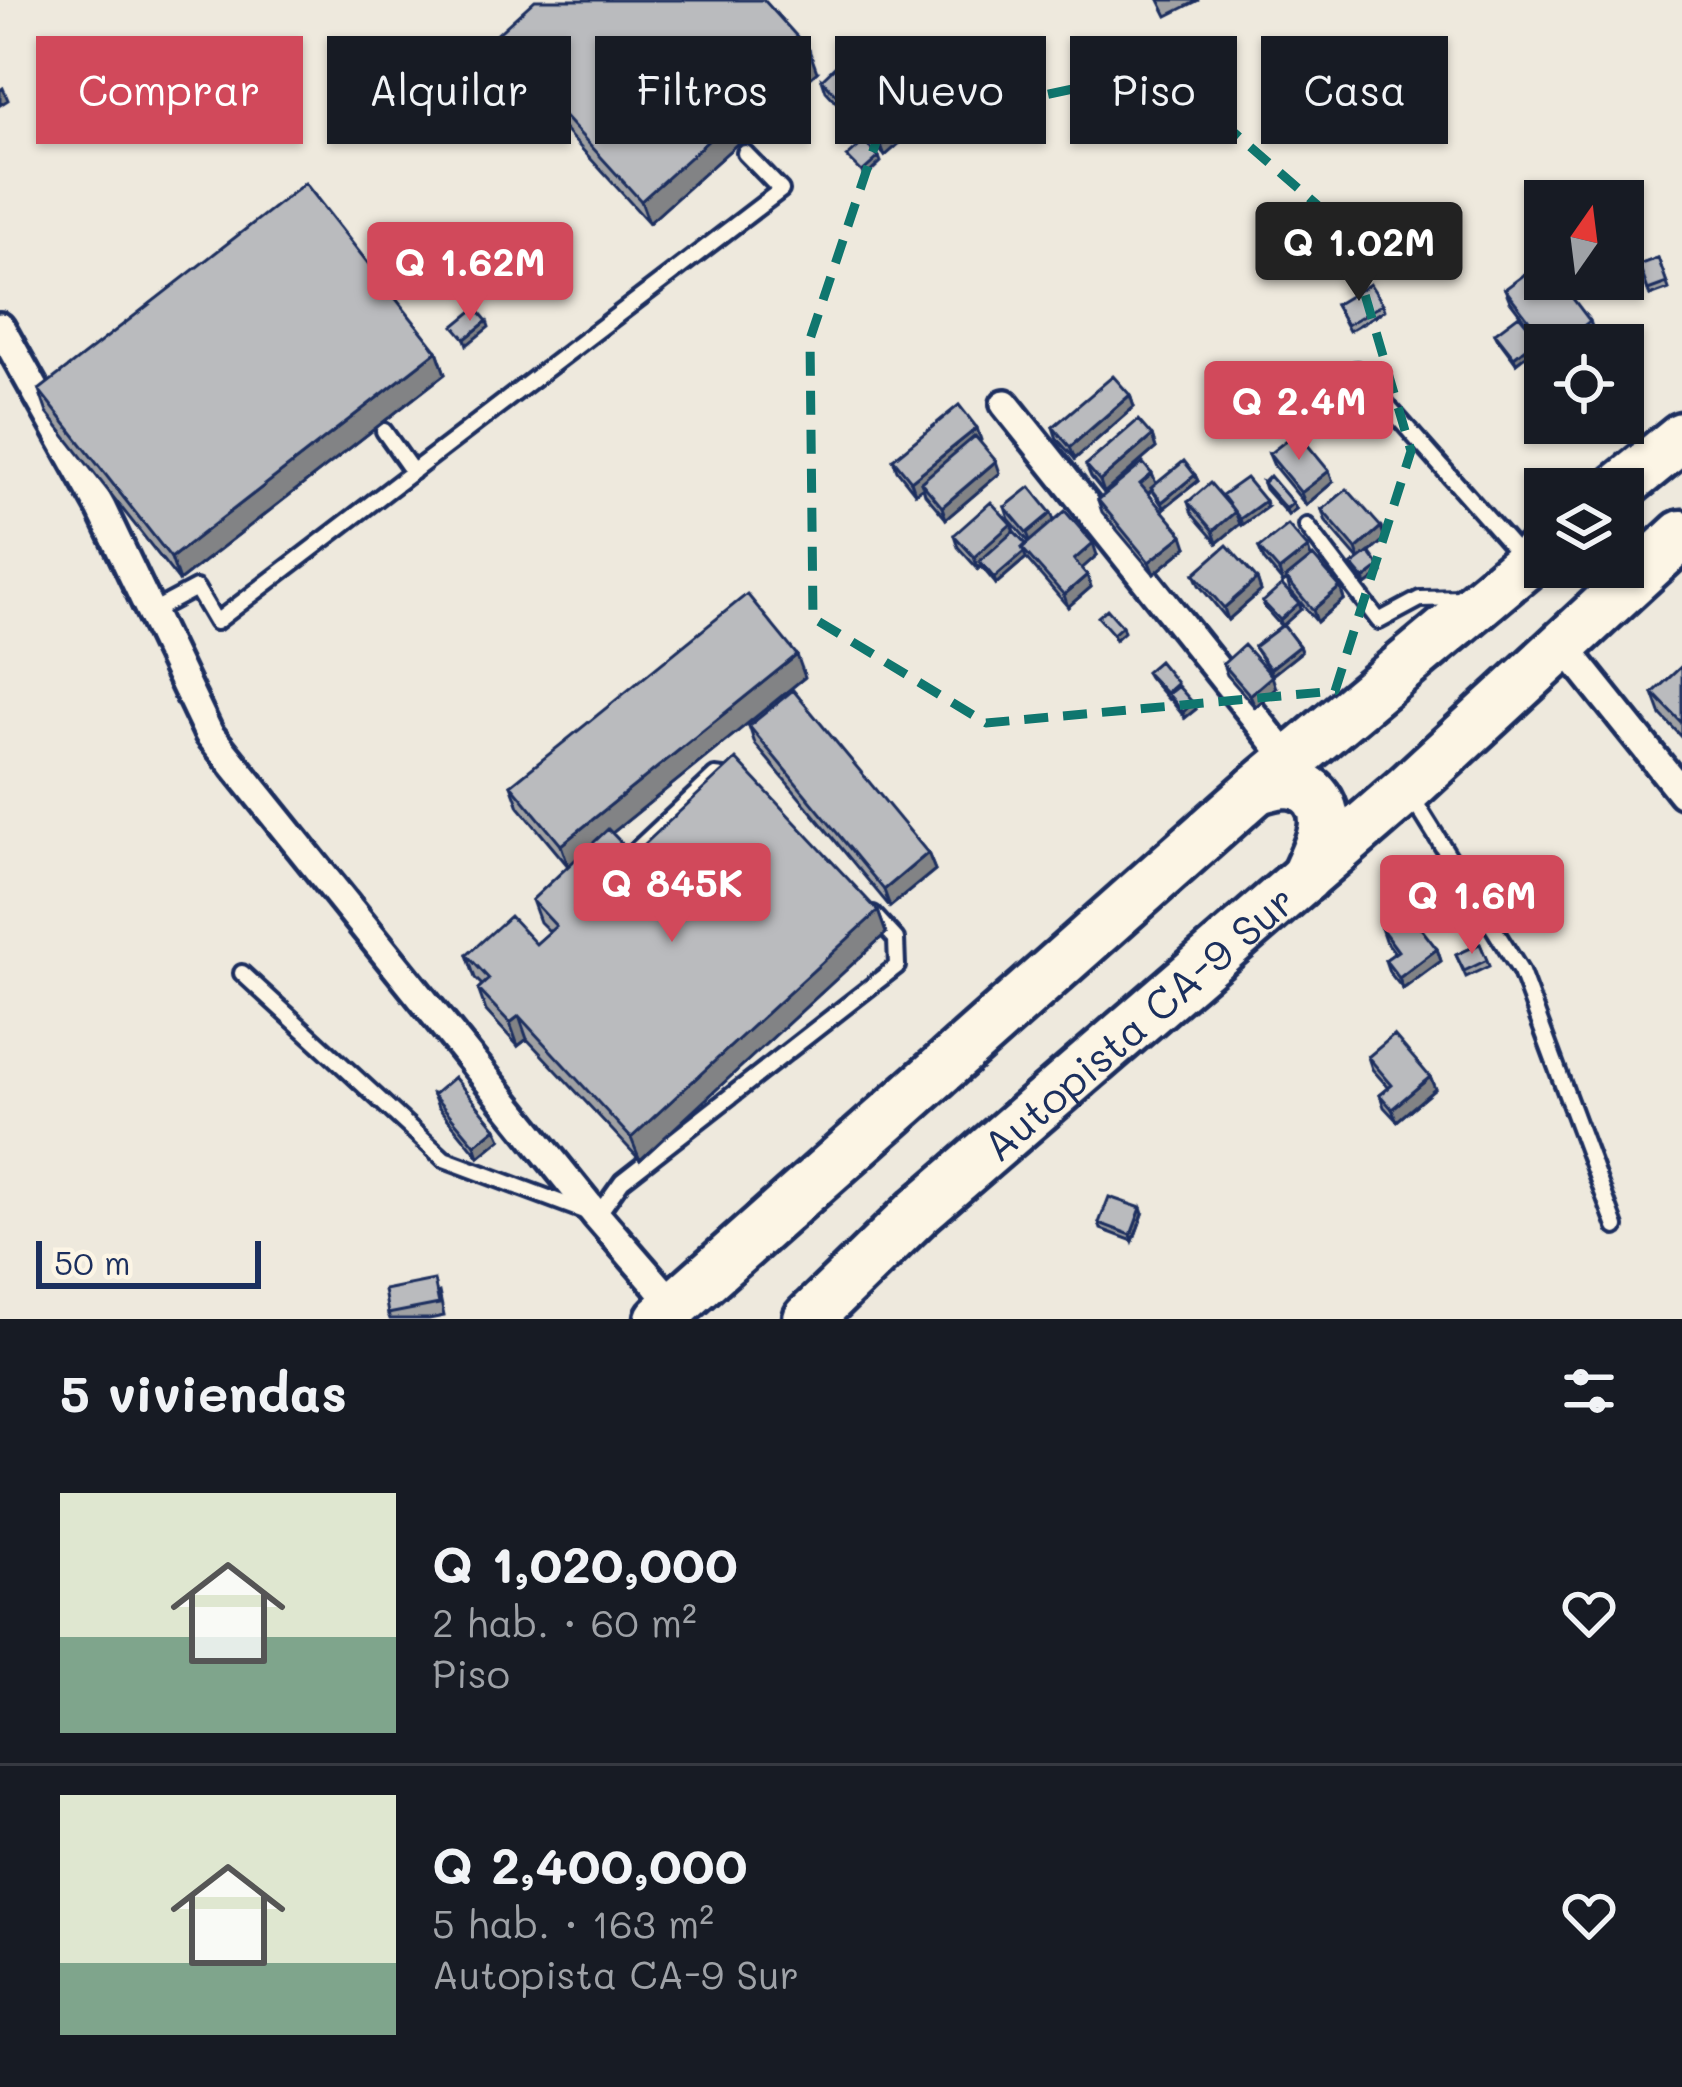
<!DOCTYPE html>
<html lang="es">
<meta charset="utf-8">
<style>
:root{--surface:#171b24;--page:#20242c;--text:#f1f3f6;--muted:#9ea1a6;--line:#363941;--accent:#d1495b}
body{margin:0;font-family:Mali,sans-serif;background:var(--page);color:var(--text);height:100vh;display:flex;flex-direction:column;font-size:45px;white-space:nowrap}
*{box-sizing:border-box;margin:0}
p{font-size:39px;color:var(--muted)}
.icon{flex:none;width:66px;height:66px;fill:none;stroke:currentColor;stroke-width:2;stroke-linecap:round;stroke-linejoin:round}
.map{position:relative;height:1319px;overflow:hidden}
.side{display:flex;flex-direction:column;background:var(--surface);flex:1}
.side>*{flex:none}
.guide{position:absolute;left:36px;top:36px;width:1611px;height:108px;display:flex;gap:24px}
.needle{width:78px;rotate:14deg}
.buttons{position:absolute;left:1524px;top:180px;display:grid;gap:24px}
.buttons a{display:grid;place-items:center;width:120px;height:120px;border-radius:0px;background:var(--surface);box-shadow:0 3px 9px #0004;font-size:60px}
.scale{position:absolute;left:36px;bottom:30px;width:225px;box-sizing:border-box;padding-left:12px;border:6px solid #1b2f5e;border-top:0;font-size:33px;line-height:42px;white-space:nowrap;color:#1b2f5e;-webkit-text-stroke:9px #fcf5e5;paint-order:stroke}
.price{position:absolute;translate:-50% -102px;padding:0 27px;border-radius:12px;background:var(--accent);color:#fff;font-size:39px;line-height:78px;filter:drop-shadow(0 3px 6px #0008)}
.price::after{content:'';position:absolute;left:50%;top:72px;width:36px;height:27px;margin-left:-18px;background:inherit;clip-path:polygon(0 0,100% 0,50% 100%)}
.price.selected{background:#222;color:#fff}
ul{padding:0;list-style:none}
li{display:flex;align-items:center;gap:36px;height:300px;padding:0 60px}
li+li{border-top:3px solid var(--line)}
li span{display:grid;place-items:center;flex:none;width:336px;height:240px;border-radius:0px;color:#555}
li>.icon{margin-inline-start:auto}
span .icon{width:144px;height:144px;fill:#fffc;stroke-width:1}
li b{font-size:51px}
h2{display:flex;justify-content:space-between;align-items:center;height:144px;padding:0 60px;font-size:51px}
.chip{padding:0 42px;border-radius:0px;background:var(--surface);box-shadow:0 3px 9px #0004;font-size:42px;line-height:108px}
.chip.selected{background:var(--accent);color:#fff}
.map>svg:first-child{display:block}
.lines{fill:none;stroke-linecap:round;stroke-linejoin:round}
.lane-casing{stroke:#1b2f5e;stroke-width:22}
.street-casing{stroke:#1b2f5e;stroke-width:36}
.highway-casing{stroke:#1b2f5e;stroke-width:57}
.lane{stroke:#fcf5e5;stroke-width:14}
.street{stroke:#fcf5e5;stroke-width:27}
.highway{stroke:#fcf5e5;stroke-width:48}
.wall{fill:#a0a1a3;stroke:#1b2f5e;stroke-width:3}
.shaded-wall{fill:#828385;stroke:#1b2f5e;stroke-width:3}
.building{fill:#babbbe;stroke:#1b2f5e;stroke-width:3}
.marked{fill:none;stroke:#0f766e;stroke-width:9;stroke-dasharray:24 15;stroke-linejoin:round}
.labels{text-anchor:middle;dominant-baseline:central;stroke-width:9;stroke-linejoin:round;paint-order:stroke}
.street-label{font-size:42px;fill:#1b2f5e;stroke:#fcf5e5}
</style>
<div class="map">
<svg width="1682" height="1319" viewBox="0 0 1682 1319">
<rect width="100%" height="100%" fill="#eee9dd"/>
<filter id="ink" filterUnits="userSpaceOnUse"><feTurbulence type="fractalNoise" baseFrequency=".00833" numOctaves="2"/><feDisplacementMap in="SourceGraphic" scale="24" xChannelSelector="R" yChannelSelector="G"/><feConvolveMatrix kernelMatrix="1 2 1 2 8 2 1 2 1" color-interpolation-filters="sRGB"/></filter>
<g filter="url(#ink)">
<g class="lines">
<g class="lane-casing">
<path id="lane" d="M 1356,370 L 1523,559
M 384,431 L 413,472
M 1307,526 L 1379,621 L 1420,599 L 1462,598
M 151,612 L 196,588 L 216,622 L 781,190 L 745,153
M 1410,794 L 1521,972 L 1616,1227
M 634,852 L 715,776 L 731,778
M 242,973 L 444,1159 L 597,1216 L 622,1181 L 897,966 L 896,939 L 873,914"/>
</g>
<g class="street-casing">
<path id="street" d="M 0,327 L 101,508 L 209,734 L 597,1216 L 675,1306
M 1005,404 L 1290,761
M 1564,646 L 1682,793"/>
</g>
<g class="highway-casing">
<g id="highway">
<path d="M 1618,489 L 1682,437"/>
<path d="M 1257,789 C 1266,787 1277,783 1286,783 C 1313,784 1328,807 1323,831 C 1320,847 1311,863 1305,878"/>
<path d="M 660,1319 L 1257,789 L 1545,548"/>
<path id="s1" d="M 808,1319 L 919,1211 L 1407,789 L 1682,535"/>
</g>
</g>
<use href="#lane" class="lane"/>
<use href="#street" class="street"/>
<use href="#highway" class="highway"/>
</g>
<path class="wall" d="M 1159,0 L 1199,0 L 1167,16 Z
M 493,38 L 817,72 L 649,223 L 501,60 Z
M 822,79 L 902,141 L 885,156 L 826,91 Z
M 1658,258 L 1669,289 L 1650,296 L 1639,265 Z
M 1505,289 L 1594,333 L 1579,345 L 1545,345 L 1545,348 L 1538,338 L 1540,344 L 1516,363 L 1498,339 L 1495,333 L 1535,334 L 1510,301 Z
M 1383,304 L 1385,310 L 1349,331 L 1335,305 Z
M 437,351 L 445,374 L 179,581 L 47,413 L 39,390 Z
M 1130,395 L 1134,407 L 1075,459 L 1057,439 L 1053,427 Z
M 1152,436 L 1156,448 L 1104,493 L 1091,477 L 1086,465 Z
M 981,440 L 979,441 L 1000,473 L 946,519 L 925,494 L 923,487 L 915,493 L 897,470 L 893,459 Z
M 1269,454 L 1333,482 L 1306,505 L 1274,466 Z
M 1152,474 L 1156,484 L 1195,475 L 1198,481 L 1164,508 L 1152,490 L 1148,493 L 1187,547 L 1154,574 L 1102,512 L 1098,500 Z
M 1263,483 L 1296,509 L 1288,515 L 1265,489 Z
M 1223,498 L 1267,507 L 1242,525 L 1238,519 L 1240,524 L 1217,543 L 1192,514 L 1188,502 Z
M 1005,507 L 1051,513 L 1054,520 L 1097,555 L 1081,569 L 1087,575 L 1091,587 L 1068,607 L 1026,558 L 996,584 L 981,566 L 978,569 L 958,547 L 954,535 L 1011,524 L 1014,532 L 1026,544 L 1029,542 L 1009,519 Z
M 1322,510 L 1385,539 L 1369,553 L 1382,573 L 1366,585 L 1354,571 L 1352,565 L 1359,560 L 1326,522 Z
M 1259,548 L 1311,558 L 1344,599 L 1317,622 L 1290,590 L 1287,580 L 1283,583 L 1264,560 Z
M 1194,574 L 1257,579 L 1261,591 L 1228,620 L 1199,585 Z
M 1263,602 L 1299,603 L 1301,609 L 1283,625 L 1299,646 L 1301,652 L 1272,675 L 1254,647 L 1281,626 L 1265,608 Z
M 1223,664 L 1276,688 L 1255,707 L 1227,675 Z
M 1682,666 L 1682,737 L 1661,715 L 1653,693 Z
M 1146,672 L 1193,703 L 1196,709 L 1185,718 L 1169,698 L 1168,699 L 1149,677 Z
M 805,677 L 612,833 L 633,855 L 878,911 L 886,933 L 640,1160 L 527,1039 L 518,1046 L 486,1011 L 478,989 L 482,985 L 475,978 L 467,955 L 536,944 L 550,932 L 540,922 L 532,900 L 568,866 L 519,807 L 511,785 Z
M 749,726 L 928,853 L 935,870 L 890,907 L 755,744 Z
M 1381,928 L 1437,949 L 1441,961 L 1403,989 L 1389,972 L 1385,960 L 1395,953 L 1385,940 Z
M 1480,944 L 1489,966 L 1466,977 L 1456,955 Z
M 1368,1057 L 1430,1077 L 1435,1089 L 1397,1121 L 1384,1107 L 1380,1095 L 1389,1088 L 1372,1069 Z
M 433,1095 L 501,1139 L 479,1157 L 438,1107 Z
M 1143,1214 L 1133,1241 L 1101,1229 L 1099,1223 Z
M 439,1292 L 444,1316 L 429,1319 L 390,1319 L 388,1314 Z"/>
<path class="shaded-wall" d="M 809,50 L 817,72 L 649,223 L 641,201 Z
M 3,88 L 8,100 L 0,105 L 0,90 Z
M 898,129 L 902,141 L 885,156 L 881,145 Z
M 879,157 L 881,162 L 864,178 L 862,172 Z
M 487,321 L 489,327 L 467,345 L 465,339 Z
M 1590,321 L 1594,333 L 1579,345 L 1559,345 Z
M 1538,338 L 1540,344 L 1516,363 L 1514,357 Z
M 437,351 L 445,374 L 179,581 L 171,558 Z
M 1130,395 L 1134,407 L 1075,459 L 1070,447 Z
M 977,428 L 981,440 L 924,486 L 921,482 L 923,487 L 915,493 L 911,481 Z
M 1152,436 L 1156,448 L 1104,493 L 1100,481 Z
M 996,461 L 1000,473 L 946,519 L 942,507 Z
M 1329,471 L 1333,482 L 1306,505 L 1301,493 Z
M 1152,474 L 1157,486 L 1145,496 L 1140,484 Z
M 1195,475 L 1198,481 L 1164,508 L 1162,502 Z
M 1265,501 L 1267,507 L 1242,525 L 1240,519 Z
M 1293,503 L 1296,509 L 1288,515 L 1286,509 Z
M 1235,512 L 1240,524 L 1217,543 L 1213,531 Z
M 1051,513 L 1056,525 L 1032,545 L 1027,533 Z
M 1011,524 L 1015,536 L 980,561 L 981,566 L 978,569 L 974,557 Z
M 1381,527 L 1385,539 L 1360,561 L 1356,549 Z
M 1183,535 L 1187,547 L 1154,574 L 1149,562 Z
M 1093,543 L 1097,555 L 1078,572 L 1074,560 Z
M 1308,548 L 1312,560 L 1283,583 L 1279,571 Z
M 1024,552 L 1026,558 L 996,584 L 994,578 Z
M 1380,567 L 1382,573 L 1366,585 L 1364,579 Z
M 1087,575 L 1091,587 L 1068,607 L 1064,595 Z
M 1257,579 L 1261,591 L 1228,620 L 1224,608 Z
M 1340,587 L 1344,599 L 1317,622 L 1313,610 Z
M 1299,603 L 1301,609 L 1282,626 L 1280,620 Z
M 1122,626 L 1124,632 L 1115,640 L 1113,634 Z
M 1299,646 L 1301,652 L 1272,675 L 1270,669 Z
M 797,655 L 805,677 L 569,868 L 561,845 Z
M 1272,676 L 1276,688 L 1255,707 L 1250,695 Z
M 1193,703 L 1196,709 L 1185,718 L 1183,712 Z
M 928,853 L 935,870 L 890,907 L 884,890 Z
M 878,911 L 886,933 L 640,1160 L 631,1138 Z
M 1437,949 L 1441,961 L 1403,989 L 1399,978 Z
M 519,1016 L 527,1039 L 518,1046 L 510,1023 Z
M 1430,1077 L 1435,1089 L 1397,1121 L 1392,1109 Z
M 496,1128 L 501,1139 L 479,1157 L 475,1145 Z
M 1141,1208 L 1143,1214 L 1133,1241 L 1131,1235 Z"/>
<path class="building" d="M 535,0 L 764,0 L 809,50 L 641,201 L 493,38 Z
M 839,63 L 898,129 L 881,145 L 822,79 Z
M 864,142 L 879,157 L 862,172 L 847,157 Z
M 305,183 L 437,351 L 171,558 L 39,390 Z
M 1658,258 L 1667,283 L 1648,290 L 1639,265 Z
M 1544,260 L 1545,279 L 1558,279 L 1590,321 L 1559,345 L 1548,345 L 1505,289 Z
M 1370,284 L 1383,304 L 1347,325 L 1335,305 Z
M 476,308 L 487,321 L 465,339 L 454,326 Z
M 1519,315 L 1538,338 L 1514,357 L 1495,333 Z
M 1113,376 L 1130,395 L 1070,447 L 1053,427 Z
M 959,405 L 977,428 L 911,481 L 893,459 Z
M 1138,420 L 1152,436 L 1100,481 L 1086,465 Z
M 1297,432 L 1329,471 L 1301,493 L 1269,454 Z
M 975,436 L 996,461 L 942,507 L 921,482 Z
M 1184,461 L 1195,475 L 1162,502 L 1151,488 Z
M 1143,463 L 1152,474 L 1140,484 L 1183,535 L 1149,562 L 1098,500 Z
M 1270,476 L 1293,503 L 1286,509 L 1263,483 Z
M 1246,478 L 1265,501 L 1240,519 L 1222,495 Z
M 1210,483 L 1235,512 L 1213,531 L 1188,502 Z
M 1030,487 L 1051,513 L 1027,533 L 1005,507 Z
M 1347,489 L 1381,527 L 1356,549 L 1322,510 Z
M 991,502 L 1011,524 L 974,557 L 954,535 Z
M 1065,511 L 1093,543 L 1074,560 L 1087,575 L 1064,595 L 1022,548 Z
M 1288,525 L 1308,548 L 1279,571 L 1259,548 Z
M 1014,531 L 1026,544 L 1022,548 L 1024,552 L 994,578 L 980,561 Z
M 1227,545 L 1257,579 L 1224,608 L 1194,574 Z
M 1369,552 L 1380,567 L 1364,579 L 1352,565 Z
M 1313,556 L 1340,587 L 1313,610 L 1286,578 Z
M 1282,585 L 1299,603 L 1280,620 L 1263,602 Z
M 747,594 L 797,655 L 561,845 L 511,785 Z
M 1107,609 L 1122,626 L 1113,634 L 1098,617 Z
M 1283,625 L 1299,646 L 1270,669 L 1254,647 Z
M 1244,645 L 1272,676 L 1250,695 L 1223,664 Z
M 1159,661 L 1177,683 L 1166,693 L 1146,672 Z
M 1682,666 L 1682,723 L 1653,693 Z
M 1178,686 L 1193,703 L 1183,712 L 1168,694 Z
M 793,690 L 928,853 L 884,890 L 749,726 Z
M 736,759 L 878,911 L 631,1138 L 519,1016 L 510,1023 L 478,989 L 489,979 L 467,955 L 510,916 L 536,944 L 556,926 L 532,900 L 608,829 L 633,855 Z
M 1406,909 L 1437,949 L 1399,978 L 1385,960 L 1398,951 L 1381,928 Z
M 1480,944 L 1487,960 L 1464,971 L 1456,955 Z
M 1394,1035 L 1430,1077 L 1392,1109 L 1380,1095 L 1392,1085 L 1368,1057 Z
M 454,1077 L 496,1128 L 475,1145 L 433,1095 Z
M 1109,1197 L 1141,1208 L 1131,1235 L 1099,1223 Z
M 434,1280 L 439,1304 L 388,1314 L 384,1290 Z"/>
</g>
<path class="marked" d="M 1162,70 L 1346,230 L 1411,451 L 1335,691 L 986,723 L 813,618 L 810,339 L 880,130 Z"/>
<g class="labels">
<g class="street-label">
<text stroke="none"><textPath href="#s1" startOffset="444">Autopista CA-9 Sur</textPath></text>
</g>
</g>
</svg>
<div class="buttons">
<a><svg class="needle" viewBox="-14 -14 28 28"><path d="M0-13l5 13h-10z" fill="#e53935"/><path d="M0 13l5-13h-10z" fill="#9ea1a6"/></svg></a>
<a><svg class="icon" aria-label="locate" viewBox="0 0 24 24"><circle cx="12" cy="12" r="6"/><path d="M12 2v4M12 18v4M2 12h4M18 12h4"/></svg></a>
<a><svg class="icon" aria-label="layers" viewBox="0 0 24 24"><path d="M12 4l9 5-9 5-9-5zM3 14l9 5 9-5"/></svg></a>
</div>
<div class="scale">50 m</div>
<b class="price selected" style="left:1359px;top:304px">Q 1.02M</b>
<b class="price" style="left:470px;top:324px">Q 1.62M</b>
<b class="price" style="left:1299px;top:463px">Q 2.4M</b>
<b class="price" style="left:672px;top:945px">Q 845K</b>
<b class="price" style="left:1472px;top:957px">Q 1.6M</b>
<div class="guide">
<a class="chip selected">Comprar</a>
<a class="chip">Alquilar</a>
<a class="chip">Filtros</a>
<a class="chip">Nuevo</a>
<a class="chip">Piso</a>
<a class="chip">Casa</a>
</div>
</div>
<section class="side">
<h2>5 viviendas<svg class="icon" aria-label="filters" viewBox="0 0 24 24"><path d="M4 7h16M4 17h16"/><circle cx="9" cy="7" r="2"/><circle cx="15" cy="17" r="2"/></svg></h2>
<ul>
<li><span style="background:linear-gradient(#dfe7d0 60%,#7fa58c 0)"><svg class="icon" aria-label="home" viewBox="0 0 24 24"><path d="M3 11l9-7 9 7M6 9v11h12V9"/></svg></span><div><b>Q 1,020,000</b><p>2 hab. · 60 m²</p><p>Piso</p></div><svg class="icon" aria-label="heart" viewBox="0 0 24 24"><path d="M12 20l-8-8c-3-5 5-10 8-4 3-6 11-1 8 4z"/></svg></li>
<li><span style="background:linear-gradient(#dfe7d0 70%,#7fa58c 0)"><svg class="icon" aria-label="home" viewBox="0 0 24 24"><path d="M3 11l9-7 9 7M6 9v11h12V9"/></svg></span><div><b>Q 2,400,000</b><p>5 hab. · 163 m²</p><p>Autopista CA-9 Sur</p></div><svg class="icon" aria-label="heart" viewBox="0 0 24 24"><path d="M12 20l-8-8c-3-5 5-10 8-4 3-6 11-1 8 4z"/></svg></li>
</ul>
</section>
